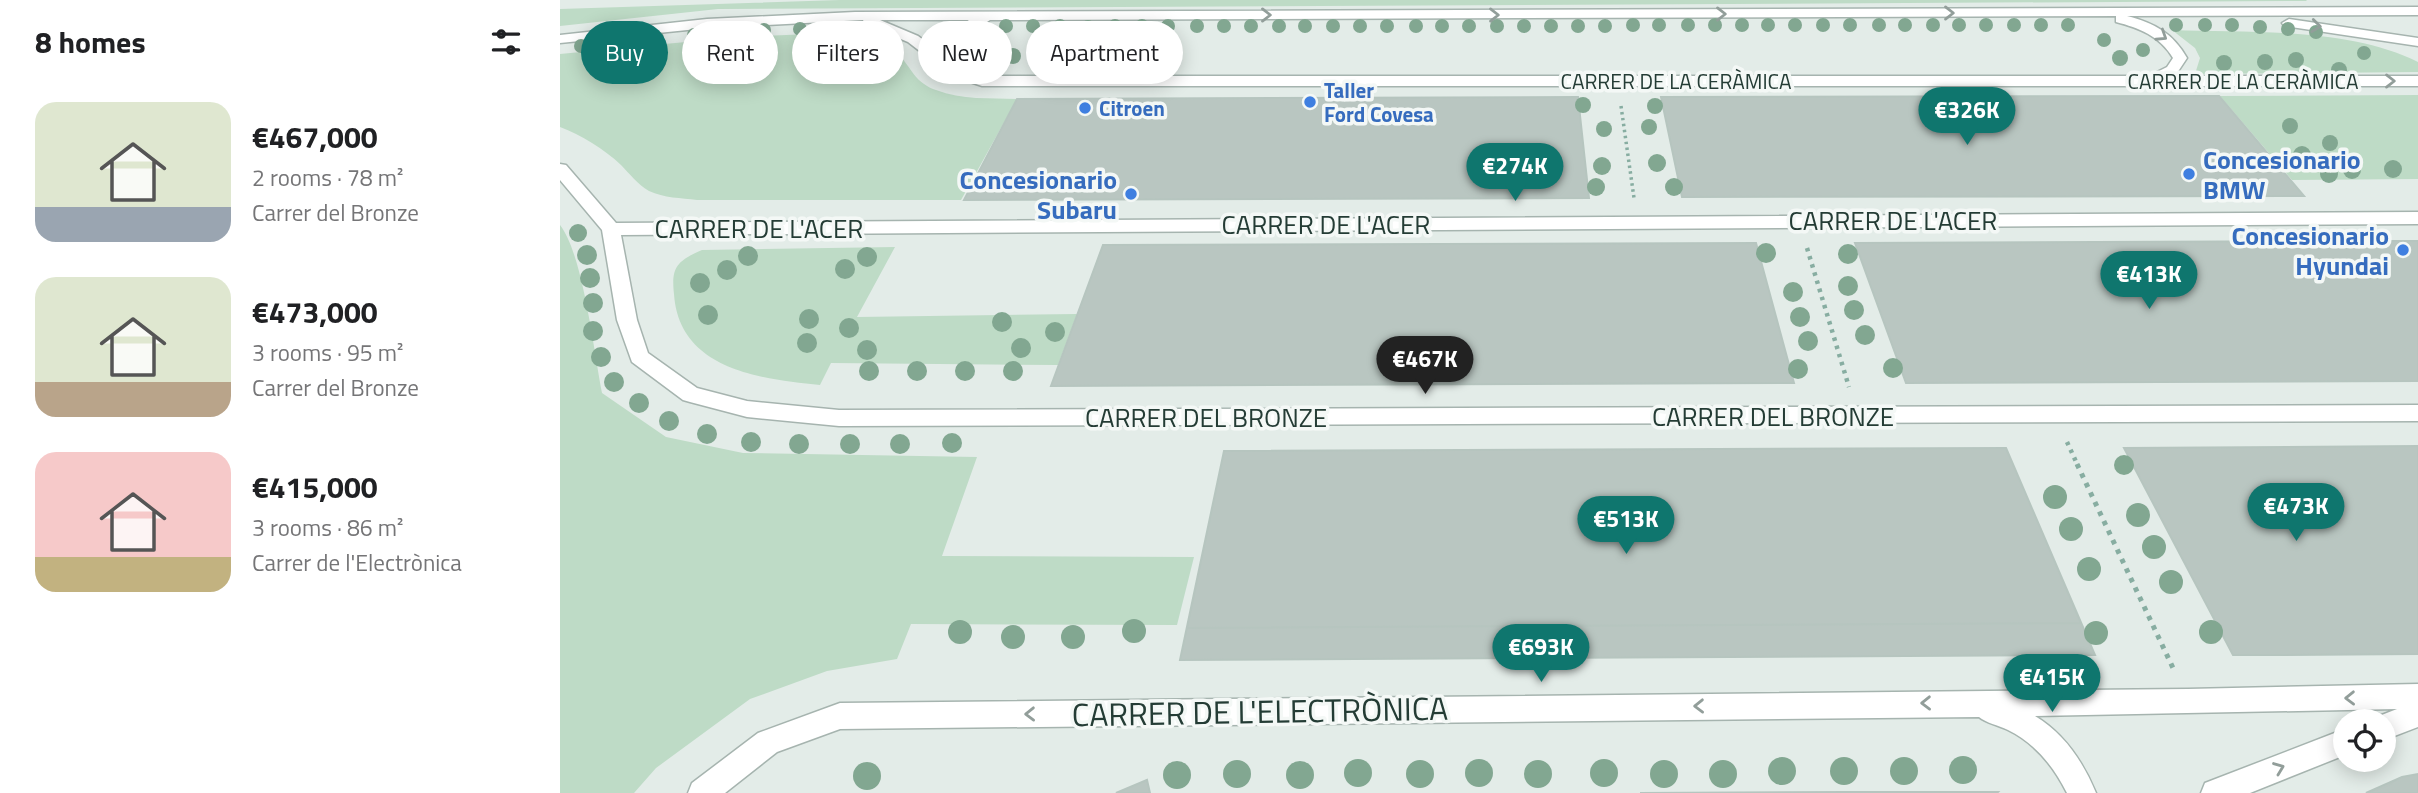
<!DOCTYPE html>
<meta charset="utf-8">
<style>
:root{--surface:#fff;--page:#f2f2f2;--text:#202124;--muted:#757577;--accent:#0f766e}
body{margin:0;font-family:"Titillium Web",sans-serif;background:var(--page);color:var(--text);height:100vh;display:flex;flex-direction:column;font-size:26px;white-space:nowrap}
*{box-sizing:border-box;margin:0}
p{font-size:23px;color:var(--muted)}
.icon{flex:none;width:38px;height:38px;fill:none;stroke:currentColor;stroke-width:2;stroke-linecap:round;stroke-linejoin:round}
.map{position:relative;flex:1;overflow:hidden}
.side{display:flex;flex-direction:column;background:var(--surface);width:560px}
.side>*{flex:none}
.top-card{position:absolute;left:21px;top:21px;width:665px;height:63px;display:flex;gap:14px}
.buttons{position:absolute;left:1773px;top:709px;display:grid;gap:14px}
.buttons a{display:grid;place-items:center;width:63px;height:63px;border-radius:50%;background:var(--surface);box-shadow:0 4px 18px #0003;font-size:35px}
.price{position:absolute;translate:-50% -60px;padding:0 16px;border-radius:24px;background:var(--accent);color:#fff;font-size:23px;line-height:46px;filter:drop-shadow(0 2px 4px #0008)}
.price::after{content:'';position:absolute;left:50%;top:42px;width:21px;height:16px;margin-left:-10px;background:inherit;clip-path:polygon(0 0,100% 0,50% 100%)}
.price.selected{background:#222;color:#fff}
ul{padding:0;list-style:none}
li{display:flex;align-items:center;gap:21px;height:175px;padding:0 35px}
li span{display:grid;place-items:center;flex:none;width:196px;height:140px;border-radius:21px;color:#555}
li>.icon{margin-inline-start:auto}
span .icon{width:84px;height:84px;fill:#fffc;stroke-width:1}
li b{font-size:30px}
h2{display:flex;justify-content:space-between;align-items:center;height:84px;padding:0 35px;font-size:30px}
.tag{padding:0 24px;border-radius:32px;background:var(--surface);box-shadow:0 4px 18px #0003;font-size:24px;line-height:63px}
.tag.selected{background:var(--accent);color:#fff}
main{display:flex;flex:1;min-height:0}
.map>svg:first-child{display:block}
.green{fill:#bedbc6}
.building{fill:#b9c6c1;stroke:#b6c5bf;stroke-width:2}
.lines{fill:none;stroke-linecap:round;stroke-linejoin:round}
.minor-casing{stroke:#a6b4af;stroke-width:3}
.path-far2{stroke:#87ada1;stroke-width:3.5;stroke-dasharray:2.5 3.5;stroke-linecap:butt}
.path-far1{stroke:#87ada1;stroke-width:4.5;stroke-dasharray:3.5 5;stroke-linecap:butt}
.path{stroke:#87ada1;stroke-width:5;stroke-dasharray:4.5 6;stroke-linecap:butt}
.minor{fill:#fff;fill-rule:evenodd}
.tree{fill:#82a791}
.oneway{stroke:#929e9a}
.shop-dot{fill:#3f7fe0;stroke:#f4f8f6;stroke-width:2.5}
.labels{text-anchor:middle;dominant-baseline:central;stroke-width:7;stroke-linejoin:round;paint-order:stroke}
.far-street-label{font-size:21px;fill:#243c35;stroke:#f4f8f6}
.far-shop-label{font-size:21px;font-weight:bold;fill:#366cbe;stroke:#f4f8f6;text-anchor:start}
.shop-label{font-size:26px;font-weight:bold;fill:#366cbe;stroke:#f4f8f6;text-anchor:end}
.street-label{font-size:26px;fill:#243c35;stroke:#f4f8f6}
.near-street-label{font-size:32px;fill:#243c35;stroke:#f4f8f6}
</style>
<main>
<section class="side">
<h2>8 homes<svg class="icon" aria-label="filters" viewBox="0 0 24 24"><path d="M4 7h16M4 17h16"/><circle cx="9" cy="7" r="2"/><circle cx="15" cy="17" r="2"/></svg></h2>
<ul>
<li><span style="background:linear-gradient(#dfe7d0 75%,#9aa5b1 0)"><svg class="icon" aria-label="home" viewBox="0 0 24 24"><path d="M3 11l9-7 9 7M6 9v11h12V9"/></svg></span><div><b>€467,000</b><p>2 rooms · 78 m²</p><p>Carrer del Bronze</p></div></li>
<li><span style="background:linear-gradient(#dfe7d0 75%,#b9a48a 0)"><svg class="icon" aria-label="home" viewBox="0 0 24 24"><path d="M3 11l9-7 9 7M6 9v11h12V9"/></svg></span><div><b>€473,000</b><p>3 rooms · 95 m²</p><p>Carrer del Bronze</p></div></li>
<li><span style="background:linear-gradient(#f6c9c9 75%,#c2b280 0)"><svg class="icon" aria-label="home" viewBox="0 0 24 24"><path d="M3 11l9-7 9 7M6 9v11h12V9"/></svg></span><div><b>€415,000</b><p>3 rooms · 86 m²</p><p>Carrer de l'Electrònica</p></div></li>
</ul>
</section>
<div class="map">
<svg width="1858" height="793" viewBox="0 0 1858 793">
<rect width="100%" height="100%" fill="#e3ece8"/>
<path class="green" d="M 280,0 L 1746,0 L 1747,1 L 158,9 L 0,26 L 0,9 Z
M 1612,30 C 1688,33 1789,27 1858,62 L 1858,72 L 1635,74 L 1640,58 L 1635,48 Z
M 275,33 C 297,37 325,39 341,57 C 353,71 356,83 376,90 C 402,100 430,98 457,99 L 401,200 L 137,200 C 121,198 104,198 89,191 C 77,184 70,174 61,165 C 44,149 21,135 0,127 L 0,54 L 178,37 Z
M 1858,95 L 1858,179 L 1732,180 L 1660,96 Z
M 0,225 C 23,254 34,353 42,393 L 106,437 L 183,453 L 417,457 L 382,556 L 634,557 L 617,625 L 351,624 L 337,659 L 267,671 L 190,699 L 96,768 L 74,793 L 0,793 Z
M 335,247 L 297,317 L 517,314 L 498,365 L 271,363 L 260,385 C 201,379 119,370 114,294 C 111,267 117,261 142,250 Z"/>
<path class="building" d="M 1659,96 L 1744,196 L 1122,197 L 1101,97 Z
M 1018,97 L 1029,198 L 404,200 L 457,99 Z
M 1812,241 L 1858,241 L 1858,381 L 1346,383 L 1295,243 Z
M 1196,243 L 1234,383 L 491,386 L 543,245 Z
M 1858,446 L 1858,654 L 1715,655 L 1673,655 L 1564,448 Z
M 1446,448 L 1521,623 L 627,628 L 664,451 Z
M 1446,448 L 1535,655 L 620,660 L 664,451 Z
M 1858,774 L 1858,793 L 1806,793 L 1842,777 Z
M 587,780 L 590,793 L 556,793 Z
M 1286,792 L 1438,792 L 1437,793 L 1080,793 Z"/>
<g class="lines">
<g class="minor-casing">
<path id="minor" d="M 1858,7 L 1858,15 L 1567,16 C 1594,23 1613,33 1627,58 L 1617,73 L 1612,76 L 1858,76 L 1858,86 L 422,86 L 392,76 L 348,42 L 305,24 L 303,20 L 147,28 L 0,43 L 0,35 L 147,19 L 295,12 ZM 1556,16 L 1556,22 C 1579,28 1600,36 1613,58 L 1607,67 L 1589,76 L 423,76 L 402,70 L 388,59 L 402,38 L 430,20 ZM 320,20 L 409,20 L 392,31 L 377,50 L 358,36 Z
M 1729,19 L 1858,38 L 1858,46 L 1724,26 L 1722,23 Z
M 0,164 L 6,165 L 56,223 L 1858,212 L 1858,224 L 61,235 L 77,320 L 88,353 L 137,388 L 187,401 L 279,410 L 1858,405 L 1858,421 L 279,426 L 187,417 L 130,402 L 123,400 L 72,362 L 57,320 L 42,230 L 0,180 Z
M 1858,684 L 1858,727 L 1824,740 L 1824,721 L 1813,721 L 1814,718 L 1837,709 L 1475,716 C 1505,734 1523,762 1536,793 L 1507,793 C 1494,767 1475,743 1448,730 C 1438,725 1426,723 1419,717 L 280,729 L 217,752 L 165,793 L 128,793 L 132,783 L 198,733 L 280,703 L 1628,689 Z
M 1785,729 L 1785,755 L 1690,793 L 1641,793 L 1645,783 Z"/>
</g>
<path class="path-far2" d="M 1061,106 L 1074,198"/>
<path class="path-far1" d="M 1247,248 L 1289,387
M 1507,442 L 1518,466"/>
<path class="path" d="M 1517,464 L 1613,668"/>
<use href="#minor" class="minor"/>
</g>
<g class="tree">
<circle cx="1073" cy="25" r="7"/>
<circle cx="1099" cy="25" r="7"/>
<circle cx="1128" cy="25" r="7"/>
<circle cx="1155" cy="25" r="7"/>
<circle cx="1182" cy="25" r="7"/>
<circle cx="1208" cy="25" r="7"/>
<circle cx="1235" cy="25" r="7"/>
<circle cx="1263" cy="25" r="7"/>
<circle cx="1290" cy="25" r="7"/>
<circle cx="1319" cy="25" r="7"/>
<circle cx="1345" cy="25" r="7"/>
<circle cx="1373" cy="25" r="7"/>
<circle cx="1399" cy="25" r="7"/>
<circle cx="1426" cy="25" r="7"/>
<circle cx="1454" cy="25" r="7"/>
<circle cx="1481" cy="25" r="7"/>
<circle cx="1508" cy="25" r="7"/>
<circle cx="1616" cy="25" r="7"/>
<circle cx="1645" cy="25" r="7"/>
<circle cx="1672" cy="25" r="7"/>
<circle cx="446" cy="26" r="7"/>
<circle cx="473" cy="26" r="7"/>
<circle cx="500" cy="26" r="7"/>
<circle cx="555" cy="26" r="7"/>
<circle cx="582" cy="26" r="7"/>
<circle cx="608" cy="26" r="7"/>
<circle cx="637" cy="26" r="7"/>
<circle cx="664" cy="26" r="7"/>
<circle cx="691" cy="26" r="7"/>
<circle cx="719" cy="26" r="7"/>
<circle cx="745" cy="26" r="7"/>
<circle cx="773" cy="26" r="7"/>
<circle cx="800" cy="26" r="7"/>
<circle cx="827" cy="26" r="7"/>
<circle cx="856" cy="26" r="7"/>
<circle cx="882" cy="26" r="7"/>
<circle cx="909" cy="26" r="7"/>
<circle cx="937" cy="26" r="7"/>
<circle cx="964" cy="26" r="7"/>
<circle cx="991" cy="26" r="7"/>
<circle cx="1018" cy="26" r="7"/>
<circle cx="1045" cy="26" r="7"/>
<circle cx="528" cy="27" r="7"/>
<circle cx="1700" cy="27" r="7"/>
<circle cx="240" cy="29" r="7"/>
<circle cx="1728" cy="29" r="7"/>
<circle cx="204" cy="30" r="7"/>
<circle cx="1756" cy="32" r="7"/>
<circle cx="169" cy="33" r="7"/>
<circle cx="134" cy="35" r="7"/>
<circle cx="422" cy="36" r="7"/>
<circle cx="97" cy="38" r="7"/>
<circle cx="1544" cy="40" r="7"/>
<circle cx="59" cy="42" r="7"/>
<circle cx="21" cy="46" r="7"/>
<circle cx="1583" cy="50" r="7"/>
<circle cx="1804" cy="53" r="7"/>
<circle cx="453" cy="56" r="8"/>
<circle cx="1560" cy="58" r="8"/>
<circle cx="1736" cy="60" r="8"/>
<circle cx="1705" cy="62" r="8"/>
<circle cx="1664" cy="63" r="8"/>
<circle cx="1779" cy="70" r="8"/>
<circle cx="1023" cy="105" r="8"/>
<circle cx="1095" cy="106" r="8"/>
<circle cx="1730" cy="126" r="8"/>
<circle cx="1089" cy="127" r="8"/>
<circle cx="1044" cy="129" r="8"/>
<circle cx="1770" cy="143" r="8"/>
<circle cx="1742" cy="155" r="9"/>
<circle cx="1097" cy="163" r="9"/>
<circle cx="1042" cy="166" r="9"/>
<circle cx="1833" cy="169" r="9"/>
<circle cx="1792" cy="170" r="9"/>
<circle cx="1769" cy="174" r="9"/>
<circle cx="1036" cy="187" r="9"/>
<circle cx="1114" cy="187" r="9"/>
<circle cx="18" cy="233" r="9"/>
<circle cx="1206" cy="253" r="10"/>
<circle cx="1288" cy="254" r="10"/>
<circle cx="27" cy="255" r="10"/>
<circle cx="188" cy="256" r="10"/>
<circle cx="307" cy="257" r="10"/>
<circle cx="285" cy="269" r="10"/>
<circle cx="167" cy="270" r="10"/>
<circle cx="30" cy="278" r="10"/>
<circle cx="140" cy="283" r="10"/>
<circle cx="1288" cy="286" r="10"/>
<circle cx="1233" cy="292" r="10"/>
<circle cx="33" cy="303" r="10"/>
<circle cx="1294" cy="310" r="10"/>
<circle cx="148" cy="315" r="10"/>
<circle cx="1240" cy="317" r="10"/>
<circle cx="249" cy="319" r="10"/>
<circle cx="442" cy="322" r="10"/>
<circle cx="289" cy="328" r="10"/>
<circle cx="33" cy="331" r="10"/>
<circle cx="495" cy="332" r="10"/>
<circle cx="1305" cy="335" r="10"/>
<circle cx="1248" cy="341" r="10"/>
<circle cx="247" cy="343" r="10"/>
<circle cx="461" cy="348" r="10"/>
<circle cx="307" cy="350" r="10"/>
<circle cx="41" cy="357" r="10"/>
<circle cx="1333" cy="368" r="10"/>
<circle cx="1238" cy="369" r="10"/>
<circle cx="309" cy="371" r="10"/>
<circle cx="357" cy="371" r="10"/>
<circle cx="405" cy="371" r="10"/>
<circle cx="453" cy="371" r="10"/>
<circle cx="54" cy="382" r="10"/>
<circle cx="79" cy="403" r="10"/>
<circle cx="109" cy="421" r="10"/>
<circle cx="147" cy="434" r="10"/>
<circle cx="191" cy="442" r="10"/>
<circle cx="392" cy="443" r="10"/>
<circle cx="239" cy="444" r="10"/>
<circle cx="290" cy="444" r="10"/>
<circle cx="340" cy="444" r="10"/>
<circle cx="1564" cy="465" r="10"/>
<circle cx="1495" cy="497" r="12"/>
<circle cx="1578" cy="515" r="12"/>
<circle cx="1511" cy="529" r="12"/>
<circle cx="1594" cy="547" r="12"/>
<circle cx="1529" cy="569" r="12"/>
<circle cx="1611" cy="582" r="12"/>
<circle cx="574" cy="631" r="12"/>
<circle cx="400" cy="632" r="12"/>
<circle cx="1651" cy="632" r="12"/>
<circle cx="1536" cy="633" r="12"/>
<circle cx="453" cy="637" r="12"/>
<circle cx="513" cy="637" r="12"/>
<circle cx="1403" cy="770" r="14"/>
<circle cx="1222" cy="771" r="14"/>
<circle cx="1284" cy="771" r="14"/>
<circle cx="1344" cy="771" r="14"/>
<circle cx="798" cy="773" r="14"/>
<circle cx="919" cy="773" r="14"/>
<circle cx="1044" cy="773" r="14"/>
<circle cx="677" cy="774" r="14"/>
<circle cx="860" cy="774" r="14"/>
<circle cx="978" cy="774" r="14"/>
<circle cx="1104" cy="774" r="14"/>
<circle cx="1163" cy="774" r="14"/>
<circle cx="617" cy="775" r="14"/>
<circle cx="740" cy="775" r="14"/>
<circle cx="307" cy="776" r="14"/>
</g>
<defs><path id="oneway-chevron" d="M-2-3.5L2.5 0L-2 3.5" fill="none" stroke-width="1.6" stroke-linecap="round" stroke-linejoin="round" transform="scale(1.75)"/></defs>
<g class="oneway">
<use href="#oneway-chevron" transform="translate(1389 13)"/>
<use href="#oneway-chevron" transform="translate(1161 14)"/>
<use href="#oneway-chevron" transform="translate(706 15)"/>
<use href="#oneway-chevron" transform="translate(934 15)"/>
<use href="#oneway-chevron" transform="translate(1756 26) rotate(7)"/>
<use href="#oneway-chevron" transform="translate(1602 36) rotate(33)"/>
<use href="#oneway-chevron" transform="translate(1830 81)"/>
<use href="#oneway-chevron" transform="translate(1790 698) rotate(179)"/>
<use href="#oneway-chevron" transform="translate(1366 703) rotate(179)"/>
<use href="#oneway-chevron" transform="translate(1139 706) rotate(179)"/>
<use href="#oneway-chevron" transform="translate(470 714) rotate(179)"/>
<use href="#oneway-chevron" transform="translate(1719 768) rotate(-21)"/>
</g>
<g class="shop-dot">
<circle cx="750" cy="102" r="7"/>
<circle cx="525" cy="108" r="7"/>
<circle cx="1629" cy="174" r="7"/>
<circle cx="571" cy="194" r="7"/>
<circle cx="1843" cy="250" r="7"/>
</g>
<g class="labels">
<g class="far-street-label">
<text x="1116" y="81">CARRER DE LA CERÀMICA</text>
<text x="1683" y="81">CARRER DE LA CERÀMICA</text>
</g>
<g class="far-shop-label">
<text x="764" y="90">Taller<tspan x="764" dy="24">Ford Covesa</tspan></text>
<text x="539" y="108">Citroen</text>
</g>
<g class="shop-label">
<text x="1643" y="159" text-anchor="start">Concesionario<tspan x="1643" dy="30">BMW</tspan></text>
<text x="557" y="179">Concesionario<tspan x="557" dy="30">Subaru</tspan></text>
<text x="1829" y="235">Concesionario<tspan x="1829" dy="30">Hyundai</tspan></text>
</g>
<g class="street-label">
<text x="1333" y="220">CARRER DE L'ACER</text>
<text x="766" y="224">CARRER DE L'ACER</text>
<text x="199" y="228">CARRER DE L'ACER</text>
<text x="1213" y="416">CARRER DEL BRONZE</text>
<text x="646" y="417">CARRER DEL BRONZE</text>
</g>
<g class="near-street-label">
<text transform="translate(700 711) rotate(-1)">CARRER DE L'ELECTRÒNICA</text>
</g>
</g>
</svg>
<div class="buttons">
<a><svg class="icon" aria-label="locate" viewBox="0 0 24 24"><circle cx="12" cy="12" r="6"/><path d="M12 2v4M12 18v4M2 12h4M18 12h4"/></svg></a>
</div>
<b class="price" style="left:1407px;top:147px">€326K</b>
<b class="price" style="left:955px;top:203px">€274K</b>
<b class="price" style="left:1589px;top:311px">€413K</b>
<b class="price selected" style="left:865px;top:396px">€467K</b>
<b class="price" style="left:1736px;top:543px">€473K</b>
<b class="price" style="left:1066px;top:556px">€513K</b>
<b class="price" style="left:981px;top:684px">€693K</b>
<b class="price" style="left:1492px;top:714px">€415K</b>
<div class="top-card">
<a class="tag selected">Buy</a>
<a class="tag">Rent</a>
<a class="tag">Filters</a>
<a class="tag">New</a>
<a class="tag">Apartment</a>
</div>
</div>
</main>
